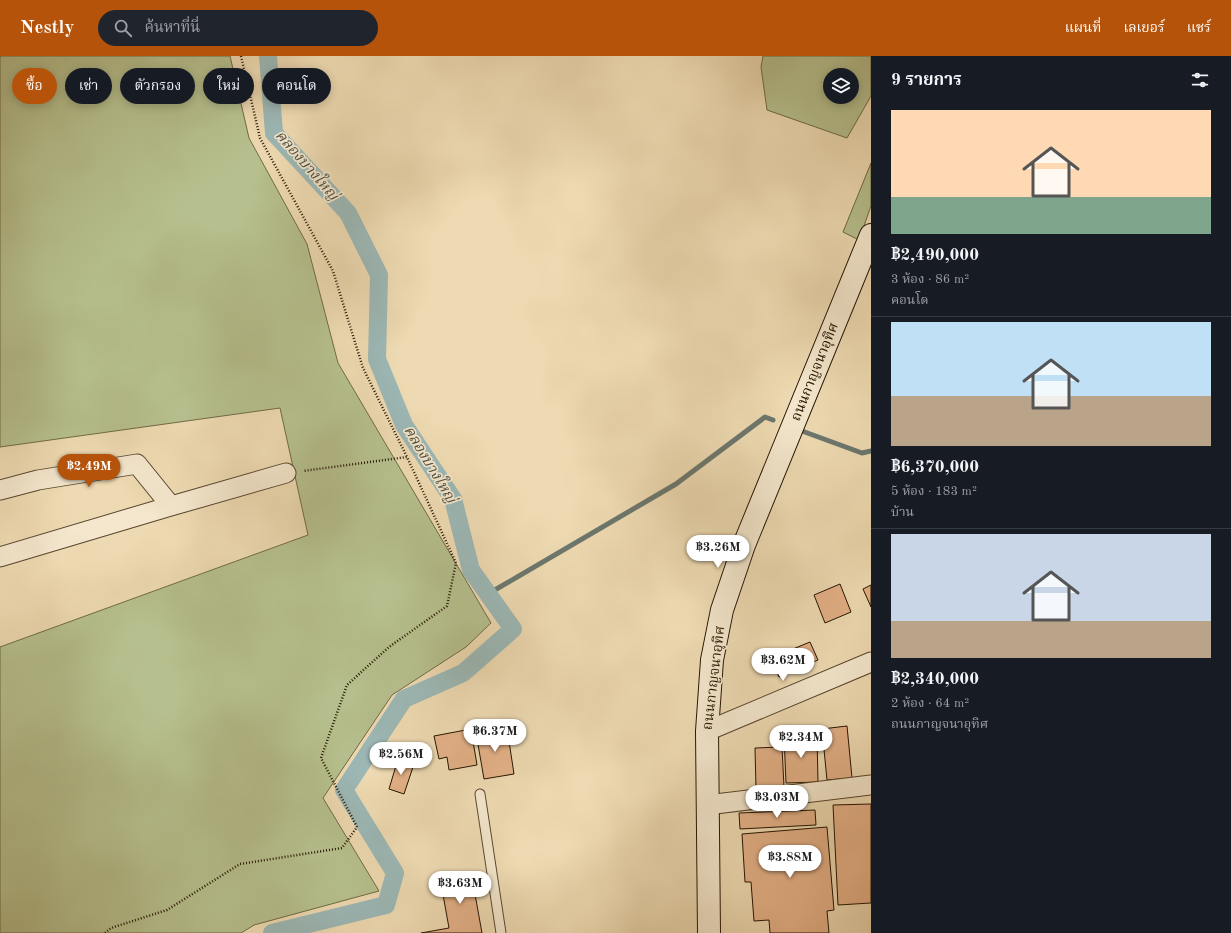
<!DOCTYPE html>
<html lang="th">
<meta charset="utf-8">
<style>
:root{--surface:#171b24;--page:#20242c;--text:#f1f3f6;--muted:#9ea1a6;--line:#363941;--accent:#b45309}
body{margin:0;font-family:"Old Standard TT","Noto Serif Thai",serif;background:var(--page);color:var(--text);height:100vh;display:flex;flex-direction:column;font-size:15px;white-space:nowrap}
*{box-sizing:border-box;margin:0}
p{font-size:13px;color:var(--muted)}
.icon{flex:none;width:22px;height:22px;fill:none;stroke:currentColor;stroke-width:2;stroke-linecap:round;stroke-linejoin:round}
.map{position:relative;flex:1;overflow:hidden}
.sheet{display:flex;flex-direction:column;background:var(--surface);width:360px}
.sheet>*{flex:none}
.guide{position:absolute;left:12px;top:12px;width:380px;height:36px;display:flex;gap:8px}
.tools{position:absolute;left:823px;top:12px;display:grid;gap:8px}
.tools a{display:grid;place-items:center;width:36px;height:36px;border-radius:50%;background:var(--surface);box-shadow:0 2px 10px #0003;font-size:20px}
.price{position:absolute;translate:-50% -34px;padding:0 9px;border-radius:14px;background:#fff;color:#222;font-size:13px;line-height:26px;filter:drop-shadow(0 1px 2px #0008)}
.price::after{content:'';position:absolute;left:50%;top:24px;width:12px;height:9px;margin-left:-6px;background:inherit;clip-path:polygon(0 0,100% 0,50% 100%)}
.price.current{background:var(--accent);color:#fff}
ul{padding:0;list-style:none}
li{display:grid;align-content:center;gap:8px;height:212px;padding:0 20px}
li+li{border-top:1px solid var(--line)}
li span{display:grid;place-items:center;height:124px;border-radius:0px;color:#555}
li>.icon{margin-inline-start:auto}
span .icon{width:72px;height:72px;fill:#fffc;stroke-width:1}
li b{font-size:17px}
h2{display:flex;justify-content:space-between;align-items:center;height:48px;padding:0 20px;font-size:17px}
.chip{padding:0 14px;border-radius:18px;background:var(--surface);box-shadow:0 2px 10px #0003;font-size:14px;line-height:36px}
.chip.current{background:var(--accent);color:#fff}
header{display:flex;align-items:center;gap:24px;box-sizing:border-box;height:56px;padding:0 20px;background:var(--accent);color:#fff}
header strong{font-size:19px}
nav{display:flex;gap:22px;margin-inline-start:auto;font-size:14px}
.search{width:280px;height:36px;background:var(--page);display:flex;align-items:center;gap:10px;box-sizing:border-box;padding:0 14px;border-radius:22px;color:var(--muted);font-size:15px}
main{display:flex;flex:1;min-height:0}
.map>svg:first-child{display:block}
.green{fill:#b6c08e;stroke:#6e6a48;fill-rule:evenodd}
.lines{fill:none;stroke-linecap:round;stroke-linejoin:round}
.stream{stroke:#6c776e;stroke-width:5}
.canal{stroke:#9cb8b6;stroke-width:18}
.building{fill:#e4b187;stroke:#251503}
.lane-casing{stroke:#57462f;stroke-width:11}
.street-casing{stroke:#57462f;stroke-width:21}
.secondary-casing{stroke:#251503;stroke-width:24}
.path{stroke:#251503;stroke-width:2.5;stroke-dasharray:1 2;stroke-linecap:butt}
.lane{stroke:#f4e7cd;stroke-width:9}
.street{stroke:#f4e7cd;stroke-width:19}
.secondary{stroke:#f4e7cd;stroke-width:22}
.labels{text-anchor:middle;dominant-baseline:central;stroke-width:3.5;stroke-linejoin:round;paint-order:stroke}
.street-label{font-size:14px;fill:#251503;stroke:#f4e7cd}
.water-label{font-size:15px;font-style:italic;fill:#4f4e42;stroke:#f4e7cd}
</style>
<header>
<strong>Nestly</strong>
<div class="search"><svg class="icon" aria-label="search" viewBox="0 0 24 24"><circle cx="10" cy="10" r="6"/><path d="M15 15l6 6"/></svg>ค้นหาที่นี่</div>
<nav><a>แผนที่</a><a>เลเยอร์</a><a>แชร์</a></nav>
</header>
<main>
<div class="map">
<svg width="871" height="877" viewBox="0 0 871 877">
<rect width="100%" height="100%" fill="#eedab2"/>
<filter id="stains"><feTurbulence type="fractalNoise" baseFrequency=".005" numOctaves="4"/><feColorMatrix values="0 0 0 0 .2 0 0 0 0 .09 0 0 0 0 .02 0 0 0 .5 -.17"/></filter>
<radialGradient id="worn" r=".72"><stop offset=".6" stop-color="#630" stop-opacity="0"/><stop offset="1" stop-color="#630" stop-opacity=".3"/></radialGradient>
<path class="green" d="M 0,0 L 230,0 L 249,82 L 307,188 L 338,307 L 491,567 L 466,591 L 392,639 L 323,742 L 379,835 L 254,869 L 241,877 L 0,877 L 0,591 L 308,479 L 280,352 L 0,391 Z
M 763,0 L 871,0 L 871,40 L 847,82 L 767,54 L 761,11 ZM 830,19 L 852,19 L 852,41 L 830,41 Z
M 871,107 L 871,150 L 859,184 L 843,176 Z"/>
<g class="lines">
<path class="stream" d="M 802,375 L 862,397 L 871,395
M 488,538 L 676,428 L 765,361 L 773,364"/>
<path class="canal" d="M 268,0 L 274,77 L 348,157 L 379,219 L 377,303 L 404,369 L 453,443 L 471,514 L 513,573 L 463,617 L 404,643 L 344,734 L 395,817 L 386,849 L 272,877"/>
</g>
<path class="building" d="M 840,528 L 851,556 L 825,567 L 814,539 Z
M 871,529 L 871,551 L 863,533 Z
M 810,586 L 818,604 L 779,621 L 771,602 Z
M 847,670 L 852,722 L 827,724 L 822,673 Z
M 507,672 L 514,718 L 484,723 L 476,677 Z
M 471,673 L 477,709 L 449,714 L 447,701 L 439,703 L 434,680 Z
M 817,679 L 818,726 L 786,727 L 784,680 Z
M 782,691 L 784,731 L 756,732 L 755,692 Z
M 398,703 L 414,708 L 404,738 L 389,733 Z
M 871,748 L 871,847 L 838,849 L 833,749 Z
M 815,754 L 816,769 L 740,773 L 739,757 Z
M 827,771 L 834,854 L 827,855 L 829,877 L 770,877 L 769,864 L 754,865 L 751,826 L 745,826 L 742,778 Z
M 471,816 L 482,877 L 421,877 L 449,872 L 440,822 Z"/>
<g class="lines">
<g class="lane-casing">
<path id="lane" d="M 480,738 L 501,877"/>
</g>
<g class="street-casing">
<path id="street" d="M 0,434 L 38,424 L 137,408 L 171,450
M 0,501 L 171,450 L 286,417
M 707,675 L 871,606
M 707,749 L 871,729"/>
</g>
<g class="secondary-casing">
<path id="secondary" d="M 709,877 L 707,675 L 712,604 L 722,554 L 744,489 L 871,179"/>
</g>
<path class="path" d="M 241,0 L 260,82 L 333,215 L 363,312 L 407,401
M 105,877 L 111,872 L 167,854 L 240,808 L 342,792 L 357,771 L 321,702 L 347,629 L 389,591 L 447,550 L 456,507 L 407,401 L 303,415"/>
<use href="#lane" class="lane"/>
<use href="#street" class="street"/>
<use href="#secondary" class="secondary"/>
</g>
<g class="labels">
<g class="street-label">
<text transform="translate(815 316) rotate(-68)">ถนนกาญจนาอุทิศ</text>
<text transform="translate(714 622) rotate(-83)">ถนนกาญจนาอุทิศ</text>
</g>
<g class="water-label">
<text transform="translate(306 110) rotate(49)">คลองบางใหญ่</text>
<text transform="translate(429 409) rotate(59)">คลองบางใหญ่</text>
</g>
</g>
<rect width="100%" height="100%" filter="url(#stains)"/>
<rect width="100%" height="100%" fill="url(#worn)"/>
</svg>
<div class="tools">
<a><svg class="icon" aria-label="layers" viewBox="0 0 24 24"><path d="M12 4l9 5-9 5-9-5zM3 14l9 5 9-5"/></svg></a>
</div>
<b class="price current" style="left:89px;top:432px">฿2.49M</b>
<b class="price" style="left:718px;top:513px">฿3.26M</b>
<b class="price" style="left:783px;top:626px">฿3.62M</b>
<b class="price" style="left:495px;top:697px">฿6.37M</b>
<b class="price" style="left:801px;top:703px">฿2.34M</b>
<b class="price" style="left:401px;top:720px">฿2.56M</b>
<b class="price" style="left:777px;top:763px">฿3.03M</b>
<b class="price" style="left:790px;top:823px">฿3.88M</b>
<b class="price" style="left:460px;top:849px">฿3.63M</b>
<div class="guide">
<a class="chip current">ซื้อ</a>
<a class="chip">เช่า</a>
<a class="chip">ตัวกรอง</a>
<a class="chip">ใหม่</a>
<a class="chip">คอนโด</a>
</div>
</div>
<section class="sheet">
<h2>9 รายการ<svg class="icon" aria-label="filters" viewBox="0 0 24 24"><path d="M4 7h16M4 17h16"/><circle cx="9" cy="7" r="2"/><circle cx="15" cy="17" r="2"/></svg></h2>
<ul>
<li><span style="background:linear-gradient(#ffd9b3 70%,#7fa58c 0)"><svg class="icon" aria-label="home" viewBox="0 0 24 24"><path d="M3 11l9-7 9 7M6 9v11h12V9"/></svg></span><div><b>฿2,490,000</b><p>3 ห้อง · 86 m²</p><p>คอนโด</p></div></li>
<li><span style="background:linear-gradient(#bfe0f5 60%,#b9a48a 0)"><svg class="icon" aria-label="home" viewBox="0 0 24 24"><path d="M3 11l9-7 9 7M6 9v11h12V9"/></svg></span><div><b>฿6,370,000</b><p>5 ห้อง · 183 m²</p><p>บ้าน</p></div></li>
<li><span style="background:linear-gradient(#c9d6e8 70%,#b9a48a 0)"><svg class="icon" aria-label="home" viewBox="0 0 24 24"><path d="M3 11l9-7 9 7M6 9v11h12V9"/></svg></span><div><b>฿2,340,000</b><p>2 ห้อง · 64 m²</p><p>ถนนกาญจนาอุทิศ</p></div></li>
</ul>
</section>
</main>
